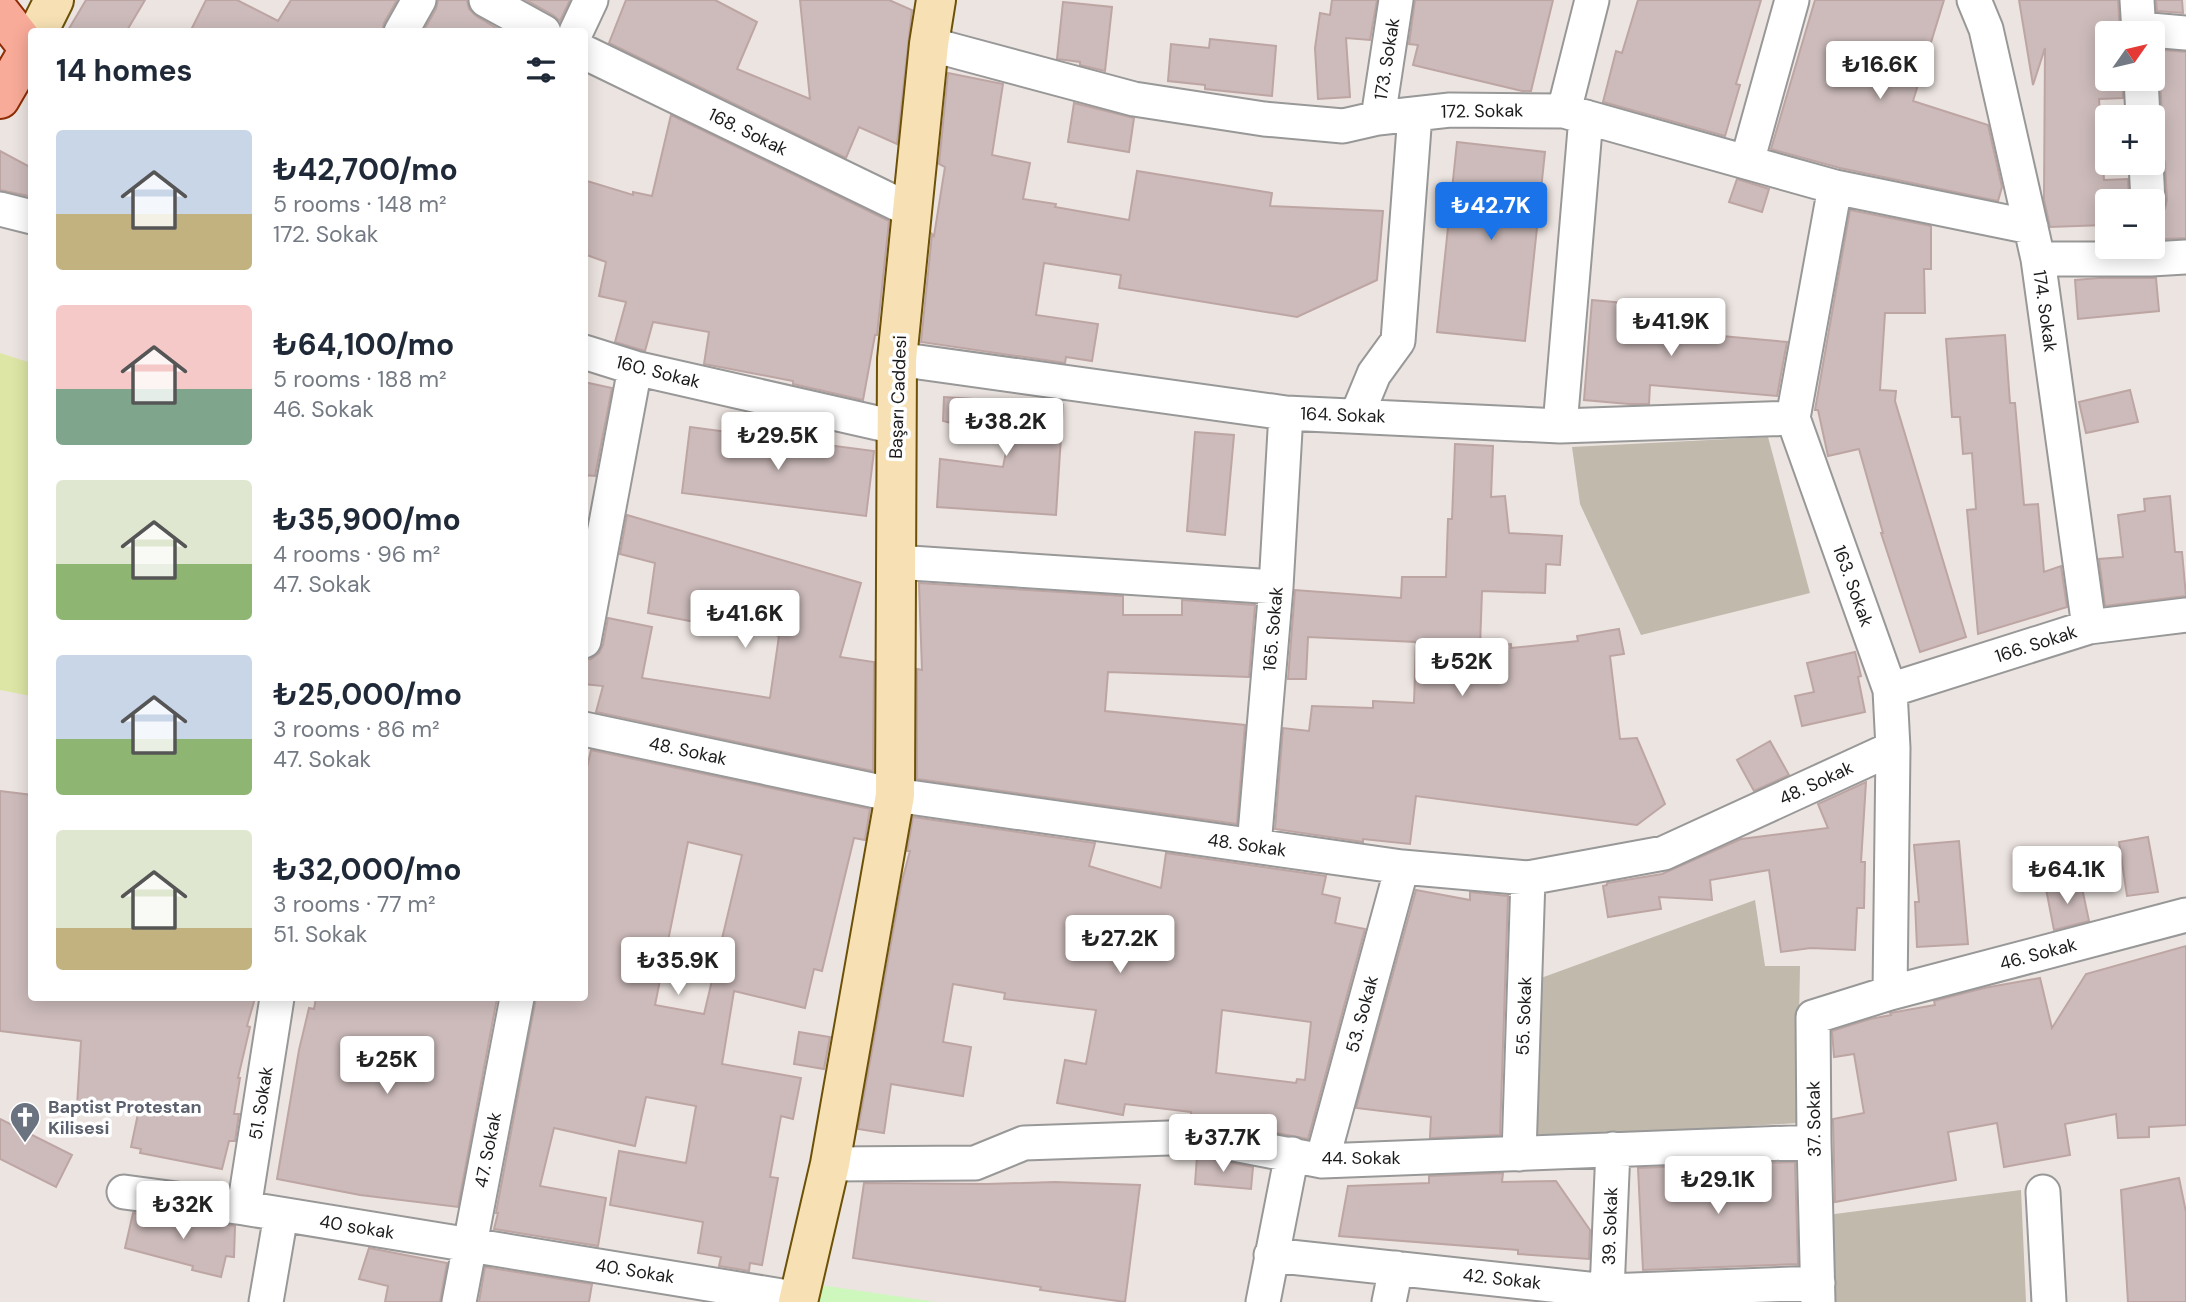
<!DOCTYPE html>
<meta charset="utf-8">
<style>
:root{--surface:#fff;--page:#f6f6f7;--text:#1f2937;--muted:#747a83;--accent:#1a73e8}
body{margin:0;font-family:"DM Sans",sans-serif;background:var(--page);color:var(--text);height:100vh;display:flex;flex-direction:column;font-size:26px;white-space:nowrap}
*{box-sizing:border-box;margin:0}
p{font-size:23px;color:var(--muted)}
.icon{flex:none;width:38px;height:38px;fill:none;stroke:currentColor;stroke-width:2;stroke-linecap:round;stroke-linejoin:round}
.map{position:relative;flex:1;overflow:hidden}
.drawer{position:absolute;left:28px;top:28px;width:560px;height:973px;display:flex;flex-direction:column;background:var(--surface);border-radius:7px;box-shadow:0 4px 18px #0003}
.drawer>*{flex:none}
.needle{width:46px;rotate:56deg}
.buttons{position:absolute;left:2095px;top:21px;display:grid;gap:14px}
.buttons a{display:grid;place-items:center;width:70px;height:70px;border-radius:7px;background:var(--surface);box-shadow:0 4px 18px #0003;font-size:35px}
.price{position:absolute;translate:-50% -60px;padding:0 16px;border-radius:7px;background:#fff;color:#222;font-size:23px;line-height:46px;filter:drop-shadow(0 2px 4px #0008)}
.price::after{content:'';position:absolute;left:50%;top:42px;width:21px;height:16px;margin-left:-10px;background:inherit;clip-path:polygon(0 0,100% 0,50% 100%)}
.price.selected{background:var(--accent);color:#fff}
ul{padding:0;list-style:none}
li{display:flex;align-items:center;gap:21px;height:175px;padding:0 28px}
li span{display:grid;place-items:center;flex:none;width:196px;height:140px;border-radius:7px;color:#555}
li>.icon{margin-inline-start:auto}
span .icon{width:84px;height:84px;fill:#fffc;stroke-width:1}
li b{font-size:30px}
h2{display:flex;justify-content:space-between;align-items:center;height:84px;padding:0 28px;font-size:30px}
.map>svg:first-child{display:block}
.construction{fill:#c0b9ac}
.grass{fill:#dee6a6}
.park{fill:#cef7bd}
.building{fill:#ccbbba;stroke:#bda5a3;stroke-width:2;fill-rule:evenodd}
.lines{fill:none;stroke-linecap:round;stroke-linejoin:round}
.street-casing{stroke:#989898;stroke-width:37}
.secondary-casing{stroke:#6c5107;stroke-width:42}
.primary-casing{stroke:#8e2c04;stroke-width:42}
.street{stroke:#fff;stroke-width:33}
.secondary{stroke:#f7e1b4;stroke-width:38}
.primary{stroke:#f9ab99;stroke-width:38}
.labels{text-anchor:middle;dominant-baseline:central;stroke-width:7;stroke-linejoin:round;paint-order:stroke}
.street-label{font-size:18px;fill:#1b1b1b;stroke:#fff}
.worship-label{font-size:18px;font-weight:bold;fill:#5b616d;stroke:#fff;text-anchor:start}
</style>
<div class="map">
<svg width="2186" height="1302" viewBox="0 0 2186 1302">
<rect width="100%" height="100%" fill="#ece4e0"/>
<path class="construction" d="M 1768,437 L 1810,593 L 1641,635 L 1580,504 L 1572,447 Z
M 1755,900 L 1765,966 L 1800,966 L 1797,1123 L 1529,1140 L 1541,978 Z
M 2021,1190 L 2026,1302 L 1830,1302 L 1827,1215 Z"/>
<path class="grass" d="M 0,353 L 31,363 L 31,696 L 0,690 Z"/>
<path class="park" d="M 813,1284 L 936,1302 L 811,1302 Z"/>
<path class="building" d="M 86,0 L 145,0 L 126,32 L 67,32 Z
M 206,0 L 237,0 L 278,21 L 291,0 L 397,0 L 384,23 L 382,32 L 190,32 Z
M 438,0 L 467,0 L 469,9 L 476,16 L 503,32 L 423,32 L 436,9 Z
M 526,0 L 570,0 L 560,21 L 553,15 Z
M 626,0 L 715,0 L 757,22 L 737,69 L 810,99 L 800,0 L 889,0 L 912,10 L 897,144 L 859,127 L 846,158 L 609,43 Z
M 1332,0 L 1377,0 L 1370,40 L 1346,38 L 1350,97 L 1318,99 L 1315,48 L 1320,13 L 1330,15 Z
M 1415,0 L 1553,0 L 1531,91 L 1522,91 L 1413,65 L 1418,45 L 1409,44 Z
M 1638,0 L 1761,0 L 1736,84 L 1740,85 L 1725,136 L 1603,102 L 1616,51 L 1622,53 Z
M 1815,0 L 1944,0 L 1913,101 L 1988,125 L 2002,187 L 1998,201 L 1840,168 L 1771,149 Z
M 2019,0 L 2118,0 L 2120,33 L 2107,33 L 2107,79 L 2122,79 L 2123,98 L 2099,99 L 2104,180 L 2128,179 L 2129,201 L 2103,201 L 2104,225 L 2050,227 L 2044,200 L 2045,48 L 2033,85 Z
M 2156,0 L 2182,0 L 2183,13 L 2157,11 Z
M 1063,2 L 1112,7 L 1105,71 L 1080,65 L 1080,62 L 1057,59 Z
M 1210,39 L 1276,46 L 1272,96 L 1205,89 L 1205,85 L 1168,81 L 1171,44 L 1209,48 Z
M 2152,49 L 2186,52 L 2186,238 L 2164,239 L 2162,213 L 2165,209 L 2167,200 L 2165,162 L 2160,151 L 2159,127 L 2162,116 L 2160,78 L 2157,69 L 2152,64 Z
M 948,73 L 1003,84 L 992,155 L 1030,163 L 1023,199 L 1056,204 L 1055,207 L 1129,220 L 1137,171 L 1272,193 L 1270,206 L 1383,211 L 1377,280 L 1297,317 L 1119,288 L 1121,275 L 1044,263 L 1036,315 L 1098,324 L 1092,361 L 1066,357 L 1065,363 L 921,342 L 932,234 L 934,236 L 945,167 L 939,164 Z
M 1074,103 L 1134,118 L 1129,152 L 1068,142 Z
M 671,115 L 889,221 L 877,335 L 875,335 L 863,400 L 793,384 L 793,381 L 704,364 L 709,332 L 653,322 L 645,351 L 615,342 L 626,302 L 599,296 L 606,262 L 584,254 L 584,180 L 633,195 L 633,192 L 652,196 Z
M 1457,142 L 1545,152 L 1525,341 L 1437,332 Z
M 0,151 L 32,168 L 32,190 L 29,196 L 0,190 Z
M 1737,179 L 1769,189 L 1762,212 L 1729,202 Z
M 1850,210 L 1931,226 L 1931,269 L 1924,269 L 1925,313 L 1885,313 L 1880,390 L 1896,391 L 1895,401 L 1966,637 L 1920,652 L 1881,533 L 1883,533 L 1859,449 L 1828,456 L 1818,410 L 1815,410 Z
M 2099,278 L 2156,278 L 2159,311 L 2078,319 L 2075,280 Z
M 1592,300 L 1657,306 L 1655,330 L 1787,342 L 1777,396 L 1650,385 L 1649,404 L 1629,404 L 1584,400 Z
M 2005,335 L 2010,403 L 2015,403 L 2024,505 L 2038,504 L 2044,572 L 2061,566 L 2067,607 L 1978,634 L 1967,510 L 1976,509 L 1972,453 L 1963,454 L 1960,417 L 1952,417 L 1946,339 Z
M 584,382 L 612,388 L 595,476 L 584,475 Z
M 2130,390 L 2138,422 L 2086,433 L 2079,402 Z
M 944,397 L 1063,405 L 1056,515 L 937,507 L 940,459 L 1003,467 L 1009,437 L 943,421 Z
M 690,427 L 874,451 L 866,516 L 682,493 Z
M 1195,432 L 1234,435 L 1225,535 L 1187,531 Z
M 1455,444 L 1493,446 L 1491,497 L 1505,496 L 1509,533 L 1562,536 L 1560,565 L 1546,564 L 1545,593 L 1482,591 L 1480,647 L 1511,644 L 1511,648 L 1578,641 L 1577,636 L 1619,629 L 1624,654 L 1610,656 L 1620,739 L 1637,738 L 1665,804 L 1637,825 L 1416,796 L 1410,844 L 1363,839 L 1363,842 L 1275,829 L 1283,728 L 1309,731 L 1312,706 L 1373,708 L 1373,701 L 1414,703 L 1416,642 L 1308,637 L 1306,679 L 1288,679 L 1295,590 L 1401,598 L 1402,577 L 1446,577 L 1448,519 L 1452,519 Z
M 2170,496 L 2175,552 L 2182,552 L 2186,596 L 2105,606 L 2099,559 L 2123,557 L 2118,515 L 2145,511 L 2144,499 Z
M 627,515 L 861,583 L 840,657 L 874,662 L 873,771 L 596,712 L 603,686 L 584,684 L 584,660 L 591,659 L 599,653 L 603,645 L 608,618 L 652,627 L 642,678 L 770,698 L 779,636 L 718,618 L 716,626 L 648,613 L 655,563 L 620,554 Z
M 919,583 L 1123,596 L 1123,615 L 1182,615 L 1182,600 L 1255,605 L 1249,677 L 1108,672 L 1105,711 L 1245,725 L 1237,824 L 917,779 L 917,669 L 922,670 Z
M 1855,652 L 1861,676 L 1858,677 L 1865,712 L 1802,726 L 1795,696 L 1814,692 L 1807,663 Z
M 1770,741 L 1789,775 L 1754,791 L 1737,760 Z
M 591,750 L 870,809 L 865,840 L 854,838 L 822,971 L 814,969 L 805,1008 L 734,991 L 722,1064 L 801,1078 L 793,1119 L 781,1116 L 770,1177 L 778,1178 L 762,1265 L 750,1263 L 749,1271 L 719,1266 L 721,1257 L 698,1253 L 703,1222 L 610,1205 L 619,1151 L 686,1163 L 696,1106 L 646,1097 L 635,1146 L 554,1128 L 540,1186 L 606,1198 L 598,1246 L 494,1229 L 498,1213 L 496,1213 L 536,998 L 584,998 L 584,781 ZM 688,842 L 742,855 L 704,1014 L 655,1005 Z
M 1866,782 L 1861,862 L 1865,862 L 1864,908 L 1857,908 L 1855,950 L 1811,948 L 1781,952 L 1769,870 L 1710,880 L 1712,900 L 1659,897 L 1661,909 L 1608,917 L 1603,886 L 1607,885 L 1607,883 L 1662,874 L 1741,839 L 1828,828 L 1818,804 Z
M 0,791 L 32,795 L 32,998 L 255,998 L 247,1026 L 250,1027 L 238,1078 L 240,1078 L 234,1114 L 239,1114 L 235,1141 L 229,1141 L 222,1169 L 140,1153 L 141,1149 L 131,1147 L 139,1109 L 77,1106 L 81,1041 L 0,1031 Z
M 913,817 L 1095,843 L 1089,866 L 1161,888 L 1166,853 L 1326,876 L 1322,894 L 1340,898 L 1335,923 L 1365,929 L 1308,1139 L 1202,1118 L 1191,1118 L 1191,1112 L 1125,1104 L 1123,1115 L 1057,1103 L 1065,1060 L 1086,1064 L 1096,1010 L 1004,999 L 1005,993 L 953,984 L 943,1042 L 971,1047 L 963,1096 L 891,1084 L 884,1133 L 858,1129 L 902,881 L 910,851 L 907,851 ZM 1222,1010 L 1311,1022 L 1305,1080 L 1297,1079 L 1296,1083 L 1216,1073 Z
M 2148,837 L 2158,892 L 2127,896 L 2119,842 Z
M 1959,841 L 1968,944 L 1917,947 L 1915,902 L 1919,902 L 1914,845 Z
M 2081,883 L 2089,921 L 2054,930 L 2046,889 Z
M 1416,890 L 1470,900 L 1470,892 L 1508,896 L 1500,1135 L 1430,1138 L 1431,1117 L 1356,1108 Z
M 2186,946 L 2186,1125 L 2149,1127 L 2149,1137 L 2118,1138 L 2116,1114 L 2065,1124 L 2070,1155 L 2004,1167 L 1997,1123 L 1948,1132 L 1956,1180 L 1835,1202 L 1833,1119 L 1864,1113 L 1854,1054 L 1834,1057 L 1832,1031 L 1870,1019 L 1891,1015 L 1890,1013 L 1935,1005 L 1934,1001 L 1984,988 L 2040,978 L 2052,1028 L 2086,974 Z
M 316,998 L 497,998 L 458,1207 L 360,1195 L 277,1179 L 299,1050 L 309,1008 L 314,1009 Z
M 799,1032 L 830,1037 L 824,1069 L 794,1064 Z
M 0,1119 L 72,1155 L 56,1187 L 0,1159 Z
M 1197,1156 L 1253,1167 L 1251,1189 L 1195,1184 Z
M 1795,1162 L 1798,1264 L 1643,1270 L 1638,1168 Z
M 1503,1173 L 1502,1182 L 1556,1181 L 1590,1230 L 1589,1259 L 1518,1254 L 1518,1250 L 1339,1236 L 1348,1186 L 1429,1183 L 1429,1176 Z
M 2179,1178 L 2186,1212 L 2186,1302 L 2128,1302 L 2121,1190 Z
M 1055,1182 L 1140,1185 L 1125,1302 L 1040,1290 L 1041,1287 L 853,1258 L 864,1183 L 987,1184 Z
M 133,1213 L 235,1226 L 234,1257 L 226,1256 L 221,1277 L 192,1270 L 193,1266 L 125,1248 Z
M 369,1248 L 447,1263 L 440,1302 L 385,1302 L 388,1286 L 359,1279 Z
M 485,1267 L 592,1284 L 589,1302 L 479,1302 Z"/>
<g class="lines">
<g class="street-casing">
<path id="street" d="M 486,0 L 544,32
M 1974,0 L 1986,29 L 2038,259 L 2089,627
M 2137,0 L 2139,33
M 2139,29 L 2186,33
M 401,32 L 419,0
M 576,32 L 591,0
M 929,44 L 1134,99 L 1264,119 L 1343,126 L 1378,118 L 1450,110 L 1564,111 L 1835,187 L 2031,227
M 584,52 L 912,211
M 2141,79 L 2143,117
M 1564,111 L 1592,0
M 1378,118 L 1396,0
M 1747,162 L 1792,0
M 2146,163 L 2148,201
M 1835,187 L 1793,418 L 1890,690 L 1893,748 L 1890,993
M 0,209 L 32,217
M 2038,259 L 2151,259 L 2186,257
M 584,352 L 635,368 L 895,427
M 897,359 L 1286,413 L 1560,426 L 1793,418
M 1357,415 L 1374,374 L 1398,341 L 1415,114
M 1560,426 L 1586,117
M 895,562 L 1276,587
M 584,641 L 635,368
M 1890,690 L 2089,627 L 2186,615
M 584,729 L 895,795 L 1402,867 L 1528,878 L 1664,853 L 1893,748
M 1254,846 L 1276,587 L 1286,413
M 1519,1154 L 1528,878
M 1322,1161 L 1402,867
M 830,1164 L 975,1163 L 1024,1143 L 1198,1137 L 1322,1161 L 1814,1142
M 124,1192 L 244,1208 L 800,1299
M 2043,1192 L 2049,1302
M 244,1208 L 277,998
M 1271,1255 L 1607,1291 L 1818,1283
M 266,1302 L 281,1215
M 459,1302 L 517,998
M 1263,1302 L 1292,1154
M 1389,1302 L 1396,1268
M 1605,1302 L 1607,1291 L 1613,1149
M 1818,1302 L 1814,1142 L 1813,1017 L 1890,993 L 2186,915"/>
</g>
<g class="secondary-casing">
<path id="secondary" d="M 38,32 L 54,0
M 798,1302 L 830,1164 L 895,795 L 897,359 L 929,44 L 936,0"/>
</g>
<g class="primary-casing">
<path id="primary" d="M 0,12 L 29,49 L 0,99"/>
</g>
<use href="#street" class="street"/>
<use href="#secondary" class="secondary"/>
<use href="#primary" class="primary"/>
</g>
<defs>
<g id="church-pin" transform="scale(1.575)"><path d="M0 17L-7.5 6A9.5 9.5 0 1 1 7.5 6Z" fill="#6b7280" stroke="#fff"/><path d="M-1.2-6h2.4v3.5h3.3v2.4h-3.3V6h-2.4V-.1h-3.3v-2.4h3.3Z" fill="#fff"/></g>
</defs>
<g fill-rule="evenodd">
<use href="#church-pin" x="25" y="1117"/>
</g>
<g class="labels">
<g class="street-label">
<text transform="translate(1387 59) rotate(-81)">173. Sokak</text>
<text transform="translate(1482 111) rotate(-1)">172. Sokak</text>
<text transform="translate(748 132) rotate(26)">168. Sokak</text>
<text transform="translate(2045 311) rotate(82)">174. Sokak</text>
<text transform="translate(658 372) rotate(14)">160. Sokak</text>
<text transform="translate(898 397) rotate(-88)">Başarı Caddesi</text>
<text transform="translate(1343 415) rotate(2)">164. Sokak</text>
<text transform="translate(1853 586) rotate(70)">163. Sokak</text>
<text transform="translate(1273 629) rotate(-85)">165. Sokak</text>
<text transform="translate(2036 644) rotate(-18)">166. Sokak</text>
<text transform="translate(688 751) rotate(12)">48. Sokak</text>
<text transform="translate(1816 783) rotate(-25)">48. Sokak</text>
<text transform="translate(1247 845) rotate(8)">48. Sokak</text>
<text transform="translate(2038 954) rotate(-15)">46. Sokak</text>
<text transform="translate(1362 1014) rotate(-75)">53. Sokak</text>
<text transform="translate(1524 1016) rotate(-88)">55. Sokak</text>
<text transform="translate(261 1103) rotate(-81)">51. Sokak</text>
<text transform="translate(1814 1119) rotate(-91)">37. Sokak</text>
<text transform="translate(488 1150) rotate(-79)">47. Sokak</text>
<text x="1361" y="1158">44. Sokak</text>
<text transform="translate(1610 1226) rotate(-88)">39. Sokak</text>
<text transform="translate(357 1227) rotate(9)">40 sokak</text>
<text transform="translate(635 1271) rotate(9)">40. Sokak</text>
<text transform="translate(1502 1279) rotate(6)">42. Sokak</text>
</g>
<g class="worship-label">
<text x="48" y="1107">Baptist Protestan<tspan x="48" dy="21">Kilisesi</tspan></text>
</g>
</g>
</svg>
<div class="buttons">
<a><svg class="needle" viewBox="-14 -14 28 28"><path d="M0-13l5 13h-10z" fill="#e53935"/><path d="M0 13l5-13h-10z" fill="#747a83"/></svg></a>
<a>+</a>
<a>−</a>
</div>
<b class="price" style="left:1880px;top:101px">₺16.6K</b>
<b class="price selected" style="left:1491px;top:242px">₺42.7K</b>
<b class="price" style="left:1671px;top:358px">₺41.9K</b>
<b class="price" style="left:1006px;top:458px">₺38.2K</b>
<b class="price" style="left:778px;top:472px">₺29.5K</b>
<b class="price" style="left:745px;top:650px">₺41.6K</b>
<b class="price" style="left:1462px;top:698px">₺52K</b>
<b class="price" style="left:2067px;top:906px">₺64.1K</b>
<b class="price" style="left:1120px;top:975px">₺27.2K</b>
<b class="price" style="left:678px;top:997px">₺35.9K</b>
<b class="price" style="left:387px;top:1096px">₺25K</b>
<b class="price" style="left:1223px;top:1174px">₺37.7K</b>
<b class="price" style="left:1718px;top:1216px">₺29.1K</b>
<b class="price" style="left:183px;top:1241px">₺32K</b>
<section class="drawer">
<h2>14 homes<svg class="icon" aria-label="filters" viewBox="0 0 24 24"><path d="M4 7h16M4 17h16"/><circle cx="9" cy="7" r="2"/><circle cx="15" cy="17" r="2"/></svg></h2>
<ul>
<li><span style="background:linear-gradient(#c9d6e8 60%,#c2b280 0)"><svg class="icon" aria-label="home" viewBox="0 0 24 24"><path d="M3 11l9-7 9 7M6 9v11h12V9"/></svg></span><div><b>₺42,700/mo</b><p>5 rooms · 148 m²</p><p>172. Sokak</p></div></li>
<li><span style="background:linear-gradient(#f6c9c9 60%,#7fa58c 0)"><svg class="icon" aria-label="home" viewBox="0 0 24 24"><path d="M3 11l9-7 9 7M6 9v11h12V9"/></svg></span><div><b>₺64,100/mo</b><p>5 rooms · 188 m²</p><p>46. Sokak</p></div></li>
<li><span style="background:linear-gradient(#dfe7d0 60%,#8fb573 0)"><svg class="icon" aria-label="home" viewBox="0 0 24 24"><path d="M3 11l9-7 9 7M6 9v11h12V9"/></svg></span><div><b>₺35,900/mo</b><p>4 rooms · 96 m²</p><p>47. Sokak</p></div></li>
<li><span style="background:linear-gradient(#c9d6e8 60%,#8fb573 0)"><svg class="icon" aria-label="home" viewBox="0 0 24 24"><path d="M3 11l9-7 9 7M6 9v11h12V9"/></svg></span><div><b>₺25,000/mo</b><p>3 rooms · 86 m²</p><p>47. Sokak</p></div></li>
<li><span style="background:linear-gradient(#dfe7d0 70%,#c2b280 0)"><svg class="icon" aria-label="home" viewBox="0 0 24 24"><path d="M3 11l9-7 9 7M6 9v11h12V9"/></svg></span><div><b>₺32,000/mo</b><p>3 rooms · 77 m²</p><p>51. Sokak</p></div></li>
</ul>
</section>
</div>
